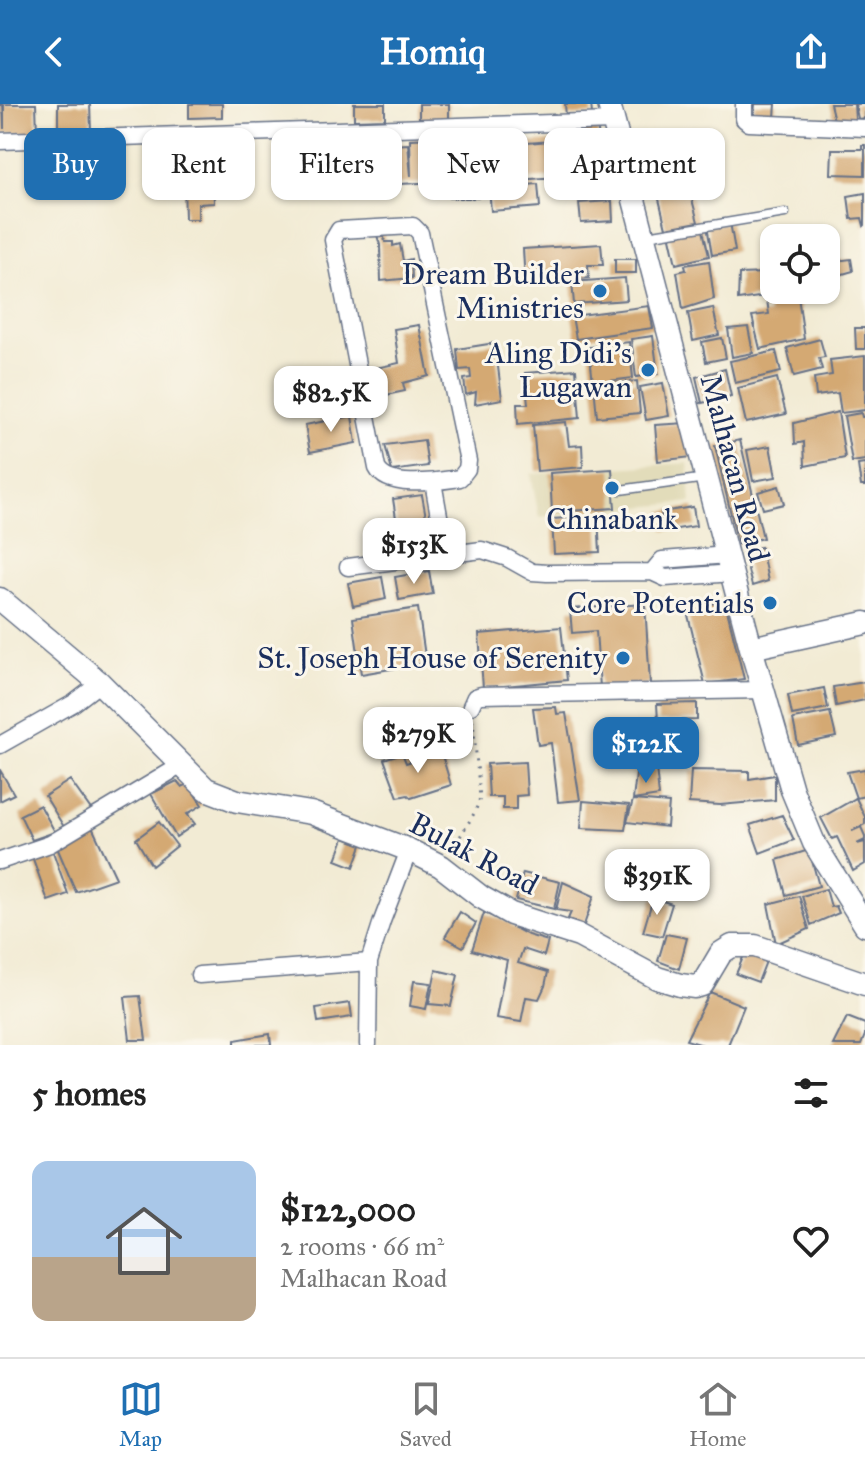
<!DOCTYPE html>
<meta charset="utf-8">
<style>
:root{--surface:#fff;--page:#f2f2f2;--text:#222;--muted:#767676;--line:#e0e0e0;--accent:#1f6fb2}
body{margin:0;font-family:"IM FELL Great Primer",serif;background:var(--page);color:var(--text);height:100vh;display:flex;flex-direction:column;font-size:30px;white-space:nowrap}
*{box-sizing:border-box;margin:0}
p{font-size:26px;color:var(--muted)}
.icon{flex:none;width:44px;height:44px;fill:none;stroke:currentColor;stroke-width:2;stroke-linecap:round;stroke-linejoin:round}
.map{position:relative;height:941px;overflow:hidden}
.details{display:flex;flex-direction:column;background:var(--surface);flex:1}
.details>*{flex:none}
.guide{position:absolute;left:24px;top:24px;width:818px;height:72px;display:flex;gap:16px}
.tools{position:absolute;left:760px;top:120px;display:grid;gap:16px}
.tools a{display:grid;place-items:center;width:80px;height:80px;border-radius:16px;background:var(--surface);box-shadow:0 2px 6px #0004;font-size:40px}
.price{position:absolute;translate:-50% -68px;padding:0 18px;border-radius:16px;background:#fff;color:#222;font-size:26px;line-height:52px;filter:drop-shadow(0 2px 4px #0008)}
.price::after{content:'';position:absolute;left:50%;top:48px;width:24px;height:18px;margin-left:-12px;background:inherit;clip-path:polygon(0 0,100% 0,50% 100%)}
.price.on{background:var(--accent);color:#fff}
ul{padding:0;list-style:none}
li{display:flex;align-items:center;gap:24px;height:200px;padding:0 32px}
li+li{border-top:2px solid var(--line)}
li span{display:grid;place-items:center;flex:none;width:224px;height:160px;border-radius:16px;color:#555}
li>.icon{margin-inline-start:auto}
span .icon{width:96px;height:96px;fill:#fffc;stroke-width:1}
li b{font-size:34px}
h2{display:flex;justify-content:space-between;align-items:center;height:96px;padding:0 32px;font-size:34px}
.pill{padding:0 28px;border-radius:16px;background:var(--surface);box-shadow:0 2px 6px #0004;font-size:28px;line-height:72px}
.pill.on{background:var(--accent);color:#fff}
header{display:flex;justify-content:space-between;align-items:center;height:104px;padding:0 32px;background:var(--accent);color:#fff;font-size:36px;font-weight:700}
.tab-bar{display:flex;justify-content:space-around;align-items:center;height:112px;border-top:2px solid var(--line);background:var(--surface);font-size:22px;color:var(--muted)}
.tab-bar a{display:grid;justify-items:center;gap:4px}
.tab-bar .on{color:var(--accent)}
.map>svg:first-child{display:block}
.built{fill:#e2dcba}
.building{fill:#d4a973}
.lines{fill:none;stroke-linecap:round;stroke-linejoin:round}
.lane-casing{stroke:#667187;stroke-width:11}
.street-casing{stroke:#667187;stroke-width:19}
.secondary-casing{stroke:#667187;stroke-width:25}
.path{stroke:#667187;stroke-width:3;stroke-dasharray:2 6;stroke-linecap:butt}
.lane{stroke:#fff;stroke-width:8}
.street{stroke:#fff;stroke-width:16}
.secondary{stroke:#fff;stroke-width:22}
.poi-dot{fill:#1f6fb2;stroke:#fbf7ec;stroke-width:3}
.labels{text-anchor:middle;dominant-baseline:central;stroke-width:6;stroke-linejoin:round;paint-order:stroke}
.poi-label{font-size:30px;fill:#1b2f5e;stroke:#fbf7ec;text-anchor:end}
.street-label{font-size:30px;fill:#1b2f5e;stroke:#fbf7ec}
</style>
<header><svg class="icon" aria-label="back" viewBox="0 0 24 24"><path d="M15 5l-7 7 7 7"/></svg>Homiq<svg class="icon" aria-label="share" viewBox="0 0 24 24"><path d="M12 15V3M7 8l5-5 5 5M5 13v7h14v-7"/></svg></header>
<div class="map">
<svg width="865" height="941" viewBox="0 0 865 941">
<rect width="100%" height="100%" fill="#fbf7ec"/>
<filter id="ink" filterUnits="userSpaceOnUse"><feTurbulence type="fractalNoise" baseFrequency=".0125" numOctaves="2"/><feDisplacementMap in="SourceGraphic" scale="16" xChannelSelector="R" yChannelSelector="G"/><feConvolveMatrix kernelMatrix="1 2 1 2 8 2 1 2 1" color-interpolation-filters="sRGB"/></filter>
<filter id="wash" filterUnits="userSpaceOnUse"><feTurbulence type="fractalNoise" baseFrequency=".006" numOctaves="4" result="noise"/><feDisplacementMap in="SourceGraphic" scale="32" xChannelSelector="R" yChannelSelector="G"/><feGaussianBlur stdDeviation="1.8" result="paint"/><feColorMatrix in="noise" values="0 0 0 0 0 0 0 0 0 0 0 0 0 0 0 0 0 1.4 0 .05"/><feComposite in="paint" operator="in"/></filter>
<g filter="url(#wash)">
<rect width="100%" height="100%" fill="#f2ebd4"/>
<path class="built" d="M 688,359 L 691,398 L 539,413 L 531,370 Z"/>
<g id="blocks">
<path class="building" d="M 0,0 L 3,0 L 4,25 L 4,0 L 36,0 L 37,29 L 0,29 Z
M 58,0 L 90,0 L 91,27 L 58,27 Z
M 189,0 L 222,0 L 222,13 L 189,14 Z
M 354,0 L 385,0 L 385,15 L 354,16 Z
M 419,0 L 449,0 L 449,16 L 419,16 Z
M 565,0 L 591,0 L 592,10 L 566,12 Z
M 755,0 L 776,0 L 775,13 L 754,12 Z
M 830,0 L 854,0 L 855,16 L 834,16 Z
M 855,0 L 865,0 L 865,14 L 858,15 Z
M 598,26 L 601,94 L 577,95 L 572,27 Z
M 439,34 L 440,78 L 379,81 L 376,42 L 408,40 L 411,72 L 410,35 Z
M 447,35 L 482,35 L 481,78 L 478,78 L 478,94 L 450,94 L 450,75 L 446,75 Z
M 306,36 L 307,43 L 312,43 L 313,83 L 304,84 L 305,91 L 287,91 L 286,37 Z
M 563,36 L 569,72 L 491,78 L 489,42 Z
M 183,39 L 202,40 L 203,51 L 212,50 L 214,99 L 198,100 L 198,115 L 185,115 Z
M 862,41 L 865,41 L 865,71 L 831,70 L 832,45 L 862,45 Z
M 373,42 L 376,78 L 345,80 L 342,44 Z
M 247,50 L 248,88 L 218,89 L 217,51 Z
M 341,50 L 343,82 L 317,84 L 315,51 Z
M 652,66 L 685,69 L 698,118 L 666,124 Z
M 538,80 L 540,103 L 491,107 L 489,84 Z
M 865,89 L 865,121 L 864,122 L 862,114 L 851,115 L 848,92 Z
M 612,97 L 613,117 L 581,119 L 579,99 Z
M 730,118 L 735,147 L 712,151 L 707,122 Z
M 702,122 L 709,152 L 676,160 L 669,129 Z
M 376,128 L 383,128 L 385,138 L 393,138 L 393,142 L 400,140 L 403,157 L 411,155 L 412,174 L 381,177 L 380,141 Z
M 601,140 L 603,161 L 588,161 L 589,174 L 525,179 L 523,145 Z
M 615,155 L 636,155 L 636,169 L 615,169 Z
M 851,155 L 853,167 L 829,174 L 827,158 Z
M 709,157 L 714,195 L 683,205 L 677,168 L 686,166 L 685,161 Z
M 767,169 L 766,192 L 738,196 L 739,170 Z
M 625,174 L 627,196 L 574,200 L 572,178 Z
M 798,192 L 804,235 L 760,245 L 752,212 L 769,210 L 767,196 Z
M 649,202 L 653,224 L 576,235 L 572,212 Z
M 713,204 L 719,231 L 693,237 L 688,209 Z
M 419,221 L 429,272 L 403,279 L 405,287 L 372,294 L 367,266 L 399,259 L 394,225 Z
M 748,223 L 753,249 L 732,253 L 728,225 Z
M 855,224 L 865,224 L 865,245 L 856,245 Z
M 653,232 L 658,270 L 636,273 L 631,235 Z
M 722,234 L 726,254 L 706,258 L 702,238 Z
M 820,235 L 825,253 L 819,254 L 822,265 L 794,272 L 787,244 Z
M 629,238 L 633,274 L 593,279 L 589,243 Z
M 495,239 L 502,295 L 475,300 L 476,288 L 466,291 L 464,275 L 471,274 L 470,265 L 459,266 L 457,245 Z
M 776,247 L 781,268 L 735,279 L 730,257 Z
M 865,252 L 865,306 L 841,309 L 838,289 L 816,292 L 814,274 L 832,271 L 830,256 Z
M 576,265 L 580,314 L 518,320 L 517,300 L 528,300 L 525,269 Z
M 725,265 L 731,292 L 702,299 L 696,273 Z
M 777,274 L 786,310 L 746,319 L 738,284 Z
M 637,277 L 640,309 L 597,313 L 594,281 Z
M 663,279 L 669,312 L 646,316 L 640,283 Z
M 838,308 L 845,354 L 805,362 L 804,338 L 795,340 L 794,319 Z
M 861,309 L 862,313 L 865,313 L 865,356 L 852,358 L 844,312 Z
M 352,312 L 356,339 L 310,348 L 305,321 Z
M 566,318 L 569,342 L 582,341 L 583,363 L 537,367 L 533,321 Z
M 687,319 L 692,353 L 658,357 L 655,321 Z
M 424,336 L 428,362 L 392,367 L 385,341 Z
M 740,336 L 763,434 L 738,440 L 715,342 Z
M 770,342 L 776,373 L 753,377 L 747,346 Z
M 865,360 L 865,382 L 861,382 L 858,361 Z
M 612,365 L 615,404 L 552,408 L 550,369 Z
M 779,382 L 784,400 L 763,405 L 758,388 Z
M 422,391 L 430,435 L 400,440 L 393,395 Z
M 693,403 L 696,422 L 664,427 L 661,408 Z
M 598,412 L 600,448 L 554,450 L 552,415 Z
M 761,443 L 768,477 L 752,482 L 743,447 Z
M 429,467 L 433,490 L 399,496 L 395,473 Z
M 382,473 L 386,495 L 353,502 L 348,479 Z
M 725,498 L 744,575 L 705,580 L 686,503 Z
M 645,500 L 650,580 L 600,583 L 596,527 L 572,529 L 570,505 Z
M 418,504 L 426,559 L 361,570 L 353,514 Z
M 561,523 L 567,576 L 483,584 L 479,530 Z
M 865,578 L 865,596 L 836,602 L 833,583 Z
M 824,584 L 828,604 L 792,611 L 788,591 Z
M 697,599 L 697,616 L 658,617 L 657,600 Z
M 556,603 L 557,610 L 566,609 L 580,696 L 558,698 L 551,639 L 538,641 L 533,604 Z
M 830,608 L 836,633 L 798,641 L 793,615 Z
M 441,648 L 451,681 L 411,694 L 408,691 L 398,693 L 384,655 L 402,649 L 406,659 Z
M 525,658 L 527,691 L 516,692 L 516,705 L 503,705 L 503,693 L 489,693 L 487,660 Z
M 656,664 L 659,692 L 633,696 L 636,670 Z
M 865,665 L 865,692 L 856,694 L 847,668 Z
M 0,666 L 14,690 L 0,697 Z
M 691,666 L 749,667 L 749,675 L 775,671 L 775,696 L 720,701 L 689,699 Z
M 70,676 L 92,707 L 64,723 L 45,692 Z
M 177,677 L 182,683 L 188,680 L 202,701 L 187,710 L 195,720 L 176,733 L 151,690 Z
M 856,694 L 865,713 L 865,720 L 852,727 L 861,723 L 865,732 L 865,736 L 857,740 L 865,738 L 865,760 L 853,767 L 837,733 L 832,735 L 821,714 Z
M 633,696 L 669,699 L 667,723 L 627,718 Z
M 583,697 L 629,701 L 625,726 L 581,724 Z
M 40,701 L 55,728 L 32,736 L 20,711 Z
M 782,711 L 794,736 L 760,749 L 750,721 Z
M 159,718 L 177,742 L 152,762 L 136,735 Z
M 92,723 L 116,774 L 76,788 L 56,741 Z
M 344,734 L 362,741 L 354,763 L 336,756 Z
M 52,745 L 68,790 L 48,797 L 32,752 Z
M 809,746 L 819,782 L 786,791 L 777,756 Z
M 523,769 L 560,778 L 554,805 L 516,796 Z
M 563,778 L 594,792 L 584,821 L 568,815 L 571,808 L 556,806 Z
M 826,785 L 831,803 L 836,802 L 839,809 L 811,821 L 802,792 Z
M 799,792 L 809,825 L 776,840 L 768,800 Z
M 653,794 L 672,800 L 662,832 L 643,828 Z
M 460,808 L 476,819 L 463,843 L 445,833 Z
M 484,809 L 512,820 L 511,822 L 528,831 L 548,837 L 544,852 L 523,845 L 518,859 L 548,868 L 545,882 L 539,895 L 526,893 L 521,918 L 496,914 L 507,856 L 472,846 Z
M 666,830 L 687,834 L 679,865 L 658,857 Z
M 747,844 L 768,852 L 758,878 L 736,870 Z
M 436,866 L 458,871 L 451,902 L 429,900 Z
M 414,877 L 431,879 L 426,905 L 410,902 Z
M 710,888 L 744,902 L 728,941 L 703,941 L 686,936 Z
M 140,892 L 146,936 L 130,936 L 125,893 Z
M 350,899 L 352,913 L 318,918 L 316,904 Z
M 847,913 L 865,920 L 865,931 L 861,941 L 833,941 Z
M 270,930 L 271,941 L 235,941 L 235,936 Z"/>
</g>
</g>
<g filter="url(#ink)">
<use href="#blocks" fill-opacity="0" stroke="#667187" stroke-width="2"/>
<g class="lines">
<g class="lane-casing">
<path id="lane" d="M 647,132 L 785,109
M 620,386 L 706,374"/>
</g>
<g class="street-casing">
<path id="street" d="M 744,0 L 744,15 L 749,19 L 865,24
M 0,37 L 613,17
M 413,122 L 420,129 L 468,357 L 467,365 L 460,374 C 438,377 388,386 377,364 L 333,136 L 339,126 Z
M 433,378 L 446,451
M 348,463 L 482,446 L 507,454 L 532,468 L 547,469 L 652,468 L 665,474 L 733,469
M 652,468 L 662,456 L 728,451
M 471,602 L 475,593 L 481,591 L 764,586
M 0,641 L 74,599 L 100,579
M 0,757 L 50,740 L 180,662
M 199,871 L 369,858
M 368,941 L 369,858 L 382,817 L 409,746"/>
</g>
<g class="secondary-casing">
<path id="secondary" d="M 609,0 L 751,544 L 792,686 L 814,739 L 865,821
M 0,495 L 100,579 L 206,685 L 237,697 L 311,709 L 409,746 L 441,762 L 481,793 L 511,810 L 579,832 L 657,874 L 680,881 L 695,883 L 702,881 L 721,849 L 732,842 L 755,842 L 865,880
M 751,544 L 865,519"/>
</g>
<path class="path" d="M 452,746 L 475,708 L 480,694 L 473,617"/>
<use href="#lane" class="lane"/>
<use href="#street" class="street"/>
<use href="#secondary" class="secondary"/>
</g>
</g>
<g class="poi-dot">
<circle cx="600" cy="187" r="8"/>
<circle cx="648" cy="266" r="8"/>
<circle cx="612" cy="384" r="8"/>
<circle cx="770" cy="499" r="8"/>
<circle cx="623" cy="554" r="8"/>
</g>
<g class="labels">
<g class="poi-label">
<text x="584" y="170">Dream Builder<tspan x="584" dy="34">Ministries</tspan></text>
<text x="632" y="249">Aling Didi's<tspan x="632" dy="34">Lugawan</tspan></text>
<text x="612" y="415" text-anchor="middle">Chinabank</text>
<text x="754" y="499">Core Potentials</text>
<text x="607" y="554">St. Joseph House of Serenity</text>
</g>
<g class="street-label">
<text transform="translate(735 364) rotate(75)">Malhacan Road</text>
<text transform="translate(474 750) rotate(28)">Bulak Road</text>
</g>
</g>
</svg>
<div class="tools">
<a><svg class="icon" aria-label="locate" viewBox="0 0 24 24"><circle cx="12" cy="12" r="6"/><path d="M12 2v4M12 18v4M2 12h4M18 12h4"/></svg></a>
</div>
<b class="price" style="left:331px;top:330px">$82.5K</b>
<b class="price" style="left:414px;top:482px">$153K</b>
<b class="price" style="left:418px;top:671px">$279K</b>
<b class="price on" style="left:646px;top:681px">$122K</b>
<b class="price" style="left:657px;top:813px">$391K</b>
<div class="guide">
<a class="pill on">Buy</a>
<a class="pill">Rent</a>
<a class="pill">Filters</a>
<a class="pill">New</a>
<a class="pill">Apartment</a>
</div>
</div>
<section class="details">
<h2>5 homes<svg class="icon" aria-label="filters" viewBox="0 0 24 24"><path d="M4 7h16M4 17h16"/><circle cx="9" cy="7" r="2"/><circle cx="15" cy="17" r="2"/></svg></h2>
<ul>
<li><span style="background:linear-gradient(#a9c7e8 60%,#b9a48a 0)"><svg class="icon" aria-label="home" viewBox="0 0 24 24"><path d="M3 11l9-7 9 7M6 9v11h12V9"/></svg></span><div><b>$122,000</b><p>2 rooms · 66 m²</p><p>Malhacan Road</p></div><svg class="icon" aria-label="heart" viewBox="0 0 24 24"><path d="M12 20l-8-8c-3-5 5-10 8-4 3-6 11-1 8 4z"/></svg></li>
</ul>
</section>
<nav class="tab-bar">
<a class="on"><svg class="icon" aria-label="map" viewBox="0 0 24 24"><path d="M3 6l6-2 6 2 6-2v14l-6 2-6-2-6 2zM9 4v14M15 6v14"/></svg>Map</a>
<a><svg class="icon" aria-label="saved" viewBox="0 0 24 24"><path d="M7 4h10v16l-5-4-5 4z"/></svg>Saved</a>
<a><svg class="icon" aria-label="home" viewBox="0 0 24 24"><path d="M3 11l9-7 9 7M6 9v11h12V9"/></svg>Home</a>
</nav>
